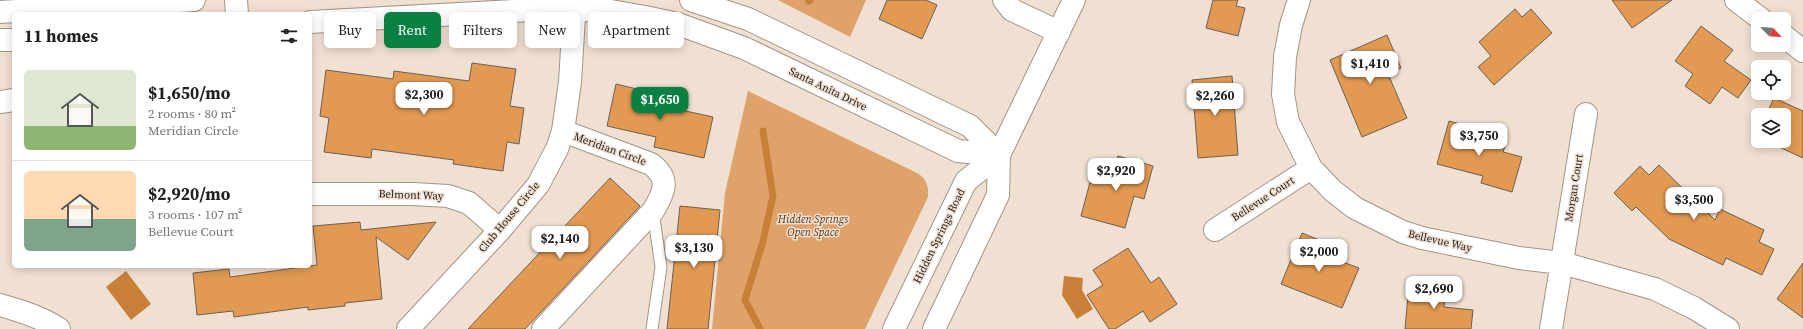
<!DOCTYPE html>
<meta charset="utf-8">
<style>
:root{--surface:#fff;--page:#f6f6f6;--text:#202124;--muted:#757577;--line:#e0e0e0;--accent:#0b8043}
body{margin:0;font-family:"Source Serif 4",serif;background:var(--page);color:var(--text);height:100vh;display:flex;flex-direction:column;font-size:15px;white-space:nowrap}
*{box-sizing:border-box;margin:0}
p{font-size:13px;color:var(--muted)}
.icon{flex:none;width:22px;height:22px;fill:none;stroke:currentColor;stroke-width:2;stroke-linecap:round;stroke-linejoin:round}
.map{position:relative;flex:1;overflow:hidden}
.side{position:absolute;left:12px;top:12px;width:300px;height:256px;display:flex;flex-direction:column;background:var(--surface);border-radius:6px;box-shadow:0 2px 10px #0003}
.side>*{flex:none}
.banner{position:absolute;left:324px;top:12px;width:380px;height:36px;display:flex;gap:8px}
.needle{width:26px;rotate:115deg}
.tools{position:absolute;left:1751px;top:12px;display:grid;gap:8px}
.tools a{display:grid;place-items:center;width:40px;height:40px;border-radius:6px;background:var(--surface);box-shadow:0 2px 10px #0003;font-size:20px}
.price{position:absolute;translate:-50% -34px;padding:0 9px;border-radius:8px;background:#fff;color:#222;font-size:13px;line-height:26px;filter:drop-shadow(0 1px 2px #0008)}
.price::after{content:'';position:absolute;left:50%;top:24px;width:12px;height:9px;margin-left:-6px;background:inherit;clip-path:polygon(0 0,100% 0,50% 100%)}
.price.selected{background:var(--accent);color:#fff}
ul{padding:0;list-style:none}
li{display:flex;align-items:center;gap:12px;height:100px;padding:0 12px}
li+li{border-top:1px solid var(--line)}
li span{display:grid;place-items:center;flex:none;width:112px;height:80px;border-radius:6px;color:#555}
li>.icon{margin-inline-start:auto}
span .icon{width:48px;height:48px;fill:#fffc;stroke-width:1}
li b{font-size:17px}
h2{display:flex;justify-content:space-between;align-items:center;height:48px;padding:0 12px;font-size:17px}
.pill{padding:0 14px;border-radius:6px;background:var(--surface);box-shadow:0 2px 10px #0003;font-size:14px;line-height:36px}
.pill.selected{background:var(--accent);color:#fff}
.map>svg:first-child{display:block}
.green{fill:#dfa26a}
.water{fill:#c88038}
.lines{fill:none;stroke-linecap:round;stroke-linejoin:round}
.stream{stroke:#c88038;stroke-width:7}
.building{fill:#e29952;stroke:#6d5f53}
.service-casing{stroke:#a39487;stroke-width:13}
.minor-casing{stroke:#a39487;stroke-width:24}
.secondary-casing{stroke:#a39487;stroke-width:24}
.service{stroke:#fff;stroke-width:11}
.minor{stroke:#fff;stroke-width:22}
.secondary{stroke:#fff;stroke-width:22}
.labels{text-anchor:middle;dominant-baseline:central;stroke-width:3;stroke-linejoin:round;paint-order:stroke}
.street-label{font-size:11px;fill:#231e19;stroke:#f0e0d2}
.park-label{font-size:11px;font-style:italic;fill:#553719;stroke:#f0e0d2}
</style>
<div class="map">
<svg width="1803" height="329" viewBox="0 0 1803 329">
<rect width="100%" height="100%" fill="#f0e0d2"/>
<path class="green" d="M 778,0 L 866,0 L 850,37 Z
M 748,91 L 917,173 C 926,178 929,186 928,197 L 865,329 L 712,329 L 725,193 Z"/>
<path class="water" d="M 126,271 L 151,304 L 131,320 L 106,287 Z
M 1064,276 L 1083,278 L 1082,290 L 1093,309 L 1077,319 L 1062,295 Z"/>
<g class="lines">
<path class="stream" d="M 809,1 L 810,0
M 760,329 L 745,300 L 763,241 L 773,196 L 763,131"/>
</g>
<path class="building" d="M 887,0 L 926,0 L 937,5 L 922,39 L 879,19 Z
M 1213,0 L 1238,0 L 1236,6 L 1245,8 L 1238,36 L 1206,28 Z
M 1612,0 L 1672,0 L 1632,28 Z
M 1515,9 L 1522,17 L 1531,9 L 1552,33 L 1494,85 L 1478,67 L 1491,56 L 1479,42 Z
M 1701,26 L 1733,50 L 1724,61 L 1751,80 L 1738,98 L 1722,87 L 1710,104 L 1685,86 L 1693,74 L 1675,61 Z
M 1387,35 L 1401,68 L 1388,74 L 1407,118 L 1362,137 L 1330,60 Z
M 472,63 L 516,69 L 510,106 L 524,108 L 519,144 L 507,142 L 503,171 L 453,164 L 454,160 L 372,149 L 371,158 L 324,152 L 329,118 L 320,116 L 326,70 L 393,79 L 394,71 L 469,81 Z
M 1232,76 L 1238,155 L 1198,158 L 1192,80 Z
M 616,84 L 666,96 L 663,106 L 713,117 L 704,158 L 654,147 L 656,137 L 607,126 Z
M 1774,98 L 1803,111 L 1803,158 L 1766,141 L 1784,141 L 1784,115 L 1766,115 Z
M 1449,121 L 1478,129 L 1476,135 L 1506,143 L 1503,152 L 1522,157 L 1512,192 L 1481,183 L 1483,176 L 1437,164 Z
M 1118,156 L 1153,166 L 1144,199 L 1134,196 L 1125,228 L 1081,216 L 1093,171 L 1113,176 Z
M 1659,165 L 1715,220 L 1720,209 L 1764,230 L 1759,242 L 1774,249 L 1762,275 L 1726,258 L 1723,265 L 1669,239 L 1636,207 L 1632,211 L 1614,193 L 1640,166 L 1649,175 Z
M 610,178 L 640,206 L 589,261 L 525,329 L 468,329 Z
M 680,206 L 720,210 L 708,329 L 667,329 Z
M 360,222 L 361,230 L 436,222 L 408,260 L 376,237 L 382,299 L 345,303 L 345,306 L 308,310 L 308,307 L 234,317 L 233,311 L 197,315 L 193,273 L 229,269 L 230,277 L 317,265 L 313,226 Z
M 1302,233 L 1329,244 L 1324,255 L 1359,268 L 1342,308 L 1281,284 Z
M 1128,248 L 1151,283 L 1159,277 L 1177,304 L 1150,322 L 1143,311 L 1115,329 L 1109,329 L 1087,295 L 1103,285 L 1093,270 Z
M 1803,263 L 1803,318 L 1777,299 Z
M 1409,284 L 1446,287 L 1444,307 L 1473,310 L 1471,329 L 1405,329 Z"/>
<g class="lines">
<g class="service-casing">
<path id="service" d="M 652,329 L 661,267 L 653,211"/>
</g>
<g class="minor-casing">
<path id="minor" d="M 236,0 L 237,14
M 1004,0 L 1012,10 L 1059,32
M 1299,0 L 1291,25 L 1285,57 L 1283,94 L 1288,122 L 1311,168 L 1333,191 L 1355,208 L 1403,232 L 1422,238 L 1519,258 L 1562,263 L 1655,289 L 1694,308 L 1728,329
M 1736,0 L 1761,19
M 1784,36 L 1803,51
M 0,102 L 14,100
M 310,194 L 413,194 L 448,196 L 469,203 L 500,230
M 1215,230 L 1311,168
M 0,305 C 21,311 41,317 59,329
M 408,329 L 500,230 L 538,185 L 557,149 L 563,131 L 570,82 L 575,0
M 543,329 L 653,211 C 664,193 671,179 651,164 L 563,131
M 1551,329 L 1586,114"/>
</g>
<g class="secondary-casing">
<path id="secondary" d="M 691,0 L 748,19 L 970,126 L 999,155
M 0,12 L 194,0
M 310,22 L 550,9 L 611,11 L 645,17 L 678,24 L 744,48 L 958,151 L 999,155
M 0,40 L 14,40
M 894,329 L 966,181 L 999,155 L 1074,0
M 934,329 L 998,195 L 999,155"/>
</g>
<use href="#service" class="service"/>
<use href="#minor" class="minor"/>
<use href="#secondary" class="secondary"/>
</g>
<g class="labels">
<g class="street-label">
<text transform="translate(828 89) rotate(26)">Santa Anita Drive</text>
<text transform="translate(610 149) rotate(20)">Meridian Circle</text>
<text transform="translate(1574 188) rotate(-81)">Morgan Court</text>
<text transform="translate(411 195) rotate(2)">Belmont Way</text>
<text transform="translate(1263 199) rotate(-33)">Bellevue Court</text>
<text transform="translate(509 217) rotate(-50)">Club House Circle</text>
<text transform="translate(939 236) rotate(-64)">Hidden Springs Road</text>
<text transform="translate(1440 241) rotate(13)">Bellevue Way</text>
</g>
<g class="park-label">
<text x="813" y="219">Hidden Springs<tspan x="813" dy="13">Open Space</tspan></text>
</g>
</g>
</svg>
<div class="tools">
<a><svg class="needle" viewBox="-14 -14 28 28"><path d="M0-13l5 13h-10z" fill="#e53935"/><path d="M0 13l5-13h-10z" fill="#757577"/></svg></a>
<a><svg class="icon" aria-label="locate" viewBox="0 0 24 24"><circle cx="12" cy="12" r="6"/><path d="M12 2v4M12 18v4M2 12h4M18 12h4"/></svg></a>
<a><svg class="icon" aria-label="layers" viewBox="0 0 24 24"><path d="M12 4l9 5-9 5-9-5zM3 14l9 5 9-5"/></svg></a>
</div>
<b class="price" style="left:1370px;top:85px">$1,410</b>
<b class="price" style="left:424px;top:116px">$2,300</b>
<b class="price" style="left:1215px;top:117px">$2,260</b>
<b class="price selected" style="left:660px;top:121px">$1,650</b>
<b class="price" style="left:1479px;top:157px">$3,750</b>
<b class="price" style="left:1116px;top:192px">$2,920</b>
<b class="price" style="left:1694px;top:221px">$3,500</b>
<b class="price" style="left:560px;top:260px">$2,140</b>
<b class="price" style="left:694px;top:269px">$3,130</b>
<b class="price" style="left:1319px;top:273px">$2,000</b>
<b class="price" style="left:1434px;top:310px">$2,690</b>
<div class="banner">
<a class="pill">Buy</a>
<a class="pill selected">Rent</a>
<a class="pill">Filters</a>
<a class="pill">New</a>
<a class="pill">Apartment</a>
</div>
<section class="side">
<h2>11 homes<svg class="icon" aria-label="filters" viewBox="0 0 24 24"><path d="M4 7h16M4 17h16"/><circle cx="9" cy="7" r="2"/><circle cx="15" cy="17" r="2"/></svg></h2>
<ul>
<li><span style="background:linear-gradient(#dfe7d0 70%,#8fb573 0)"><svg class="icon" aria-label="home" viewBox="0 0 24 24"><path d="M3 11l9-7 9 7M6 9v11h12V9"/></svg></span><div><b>$1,650/mo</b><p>2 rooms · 80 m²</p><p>Meridian Circle</p></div></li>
<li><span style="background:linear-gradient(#ffd9b3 60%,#7fa58c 0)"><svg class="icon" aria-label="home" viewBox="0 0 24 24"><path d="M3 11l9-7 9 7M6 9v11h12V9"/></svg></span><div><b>$2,920/mo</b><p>3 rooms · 107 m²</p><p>Bellevue Court</p></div></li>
</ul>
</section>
</div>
